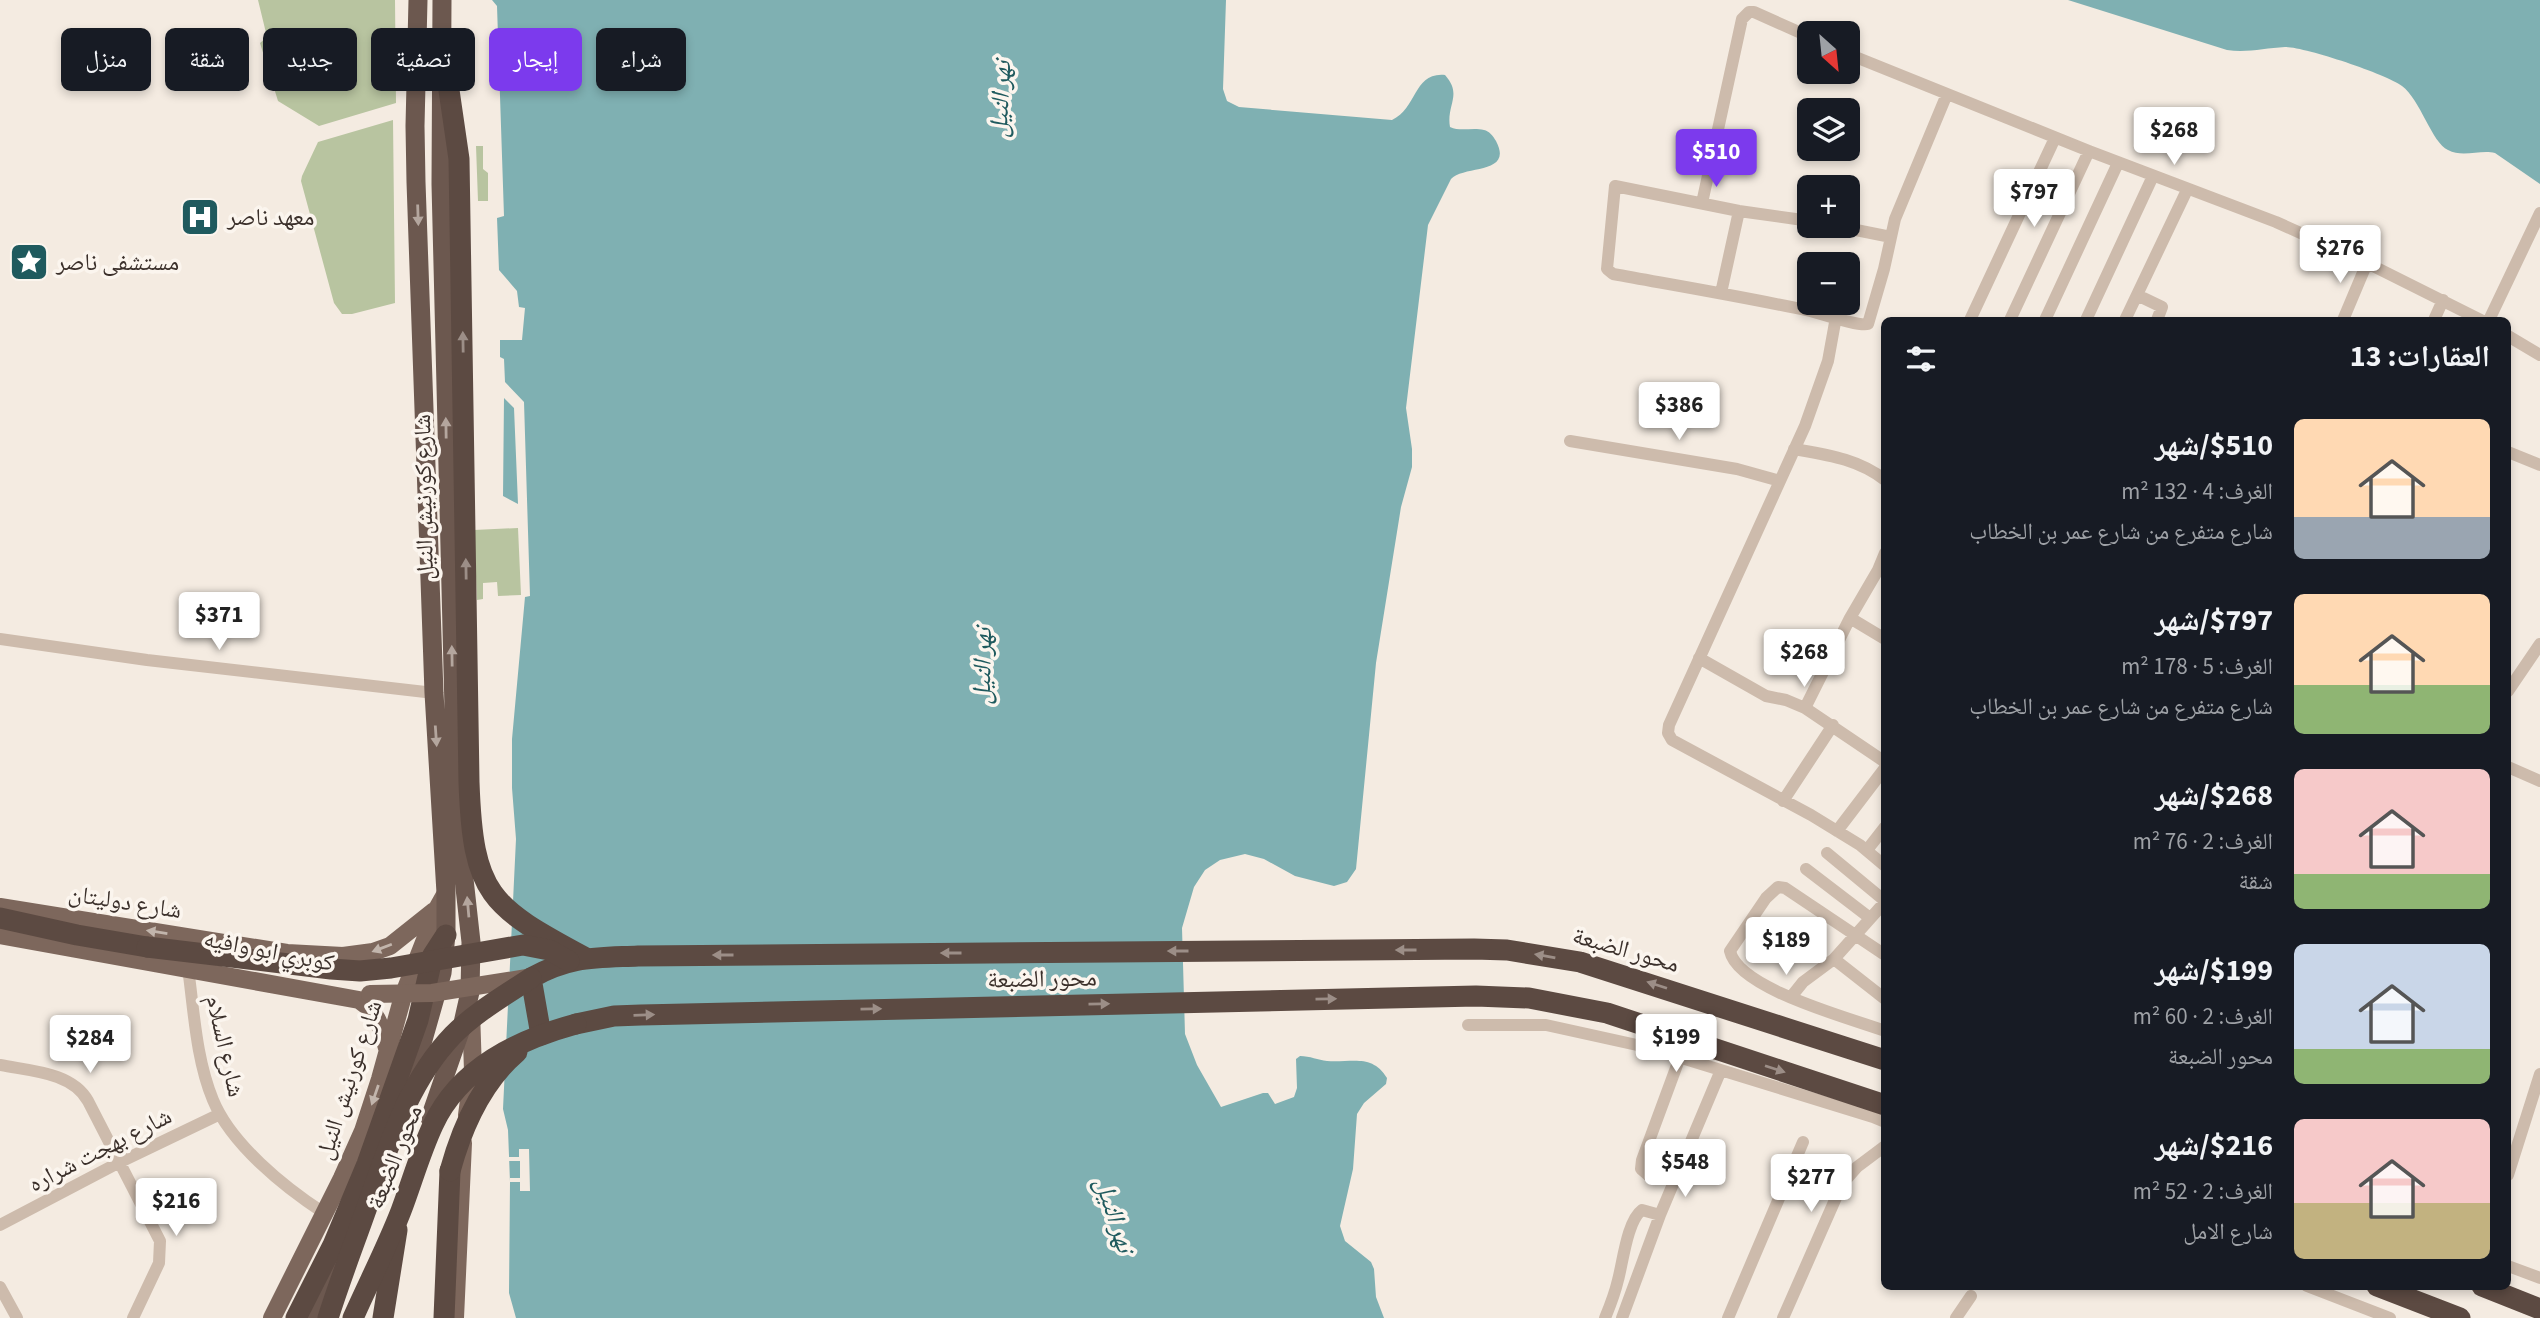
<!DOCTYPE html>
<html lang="ar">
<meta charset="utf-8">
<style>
:root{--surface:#171b24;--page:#242831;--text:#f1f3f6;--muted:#9ea1a6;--accent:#7c3aed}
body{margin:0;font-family:"Source Sans 3","Noto Naskh Arabic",sans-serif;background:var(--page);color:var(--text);direction:rtl;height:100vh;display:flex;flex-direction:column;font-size:26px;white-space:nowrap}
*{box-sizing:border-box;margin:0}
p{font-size:23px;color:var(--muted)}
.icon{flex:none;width:38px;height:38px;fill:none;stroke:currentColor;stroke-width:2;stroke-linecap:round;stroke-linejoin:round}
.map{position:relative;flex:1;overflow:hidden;direction:ltr}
.side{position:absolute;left:1881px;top:317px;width:630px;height:973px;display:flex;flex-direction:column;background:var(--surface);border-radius:10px;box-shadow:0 4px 10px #0003;direction:rtl}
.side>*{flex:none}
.guide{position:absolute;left:21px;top:28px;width:665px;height:63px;direction:rtl;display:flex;gap:14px}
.needle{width:46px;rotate:153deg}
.fabs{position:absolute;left:1797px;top:21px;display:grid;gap:14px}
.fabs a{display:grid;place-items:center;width:63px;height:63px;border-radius:10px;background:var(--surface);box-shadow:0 4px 10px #0003;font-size:35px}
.price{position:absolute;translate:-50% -60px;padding:0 16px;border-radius:7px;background:#fff;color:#222;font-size:23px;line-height:46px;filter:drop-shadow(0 2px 4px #0008)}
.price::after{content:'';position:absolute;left:50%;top:42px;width:21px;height:16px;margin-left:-10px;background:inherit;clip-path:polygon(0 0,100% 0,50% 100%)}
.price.active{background:var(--accent);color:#fff}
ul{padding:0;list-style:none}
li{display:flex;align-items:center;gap:21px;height:175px;padding:0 21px}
li span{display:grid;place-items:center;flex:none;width:196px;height:140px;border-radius:10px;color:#555}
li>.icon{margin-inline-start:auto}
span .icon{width:84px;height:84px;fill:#fffc;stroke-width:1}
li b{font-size:30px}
h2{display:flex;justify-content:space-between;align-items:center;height:84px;padding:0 21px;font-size:30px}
.pill{padding:0 24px;border-radius:10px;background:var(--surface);box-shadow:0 4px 10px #0003;font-size:24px;line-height:63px}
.pill.active{background:var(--accent);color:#fff}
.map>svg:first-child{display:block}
.green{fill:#b8c4a0}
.water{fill:#7fb0b2}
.pier{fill:#f4ebe1}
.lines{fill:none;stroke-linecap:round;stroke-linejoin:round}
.minor{stroke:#cdbbac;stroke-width:12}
.primary{stroke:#7d675c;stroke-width:18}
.trunk{stroke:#6c584f;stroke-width:19}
.motorway{stroke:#5c4a42;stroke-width:21}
.primary-bridge{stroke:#7d675c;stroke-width:18}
.motorway-bridge{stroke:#5c4a42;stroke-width:21}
.oneway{fill:#b4a69e}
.oneway2{fill:#9c8e87}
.oneway3{fill:#c2b5ac}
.labels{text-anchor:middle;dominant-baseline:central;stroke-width:7;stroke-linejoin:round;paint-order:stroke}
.poi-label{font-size:24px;fill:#3b302b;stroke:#fbf5ee;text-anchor:start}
.street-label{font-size:24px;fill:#3b302b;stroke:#fbf5ee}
.water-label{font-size:26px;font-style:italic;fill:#1f5a5e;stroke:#fbf5ee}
</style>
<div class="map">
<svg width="2540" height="1318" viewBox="0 0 2540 1318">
<rect width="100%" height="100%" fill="#f4ebe1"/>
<path class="green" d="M 258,0 L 395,0 L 396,103 L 319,126 L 278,101 L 260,43 L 267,37 Z
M 393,120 L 395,303 L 352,314 L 342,314 L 334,303 L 301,181 L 302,176 L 318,142 Z
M 476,146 L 483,146 L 483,169 L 488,173 L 488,201 L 478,201 Z
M 518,528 L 521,595 L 498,596 L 497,582 L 483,583 L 483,599 L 477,600 L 474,530 Z"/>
<path class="water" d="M 492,0 L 1226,0 L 1223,89 L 1227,101 L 1239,107 L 1392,120 C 1418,108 1413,72 1445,75 C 1463,95 1446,105 1450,127 C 1461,132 1472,127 1484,130 C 1489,131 1493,136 1496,141 C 1514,175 1464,165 1451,179 L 1428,225 L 1406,408 L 1412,449 L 1412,467 L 1401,507 L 1376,663 L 1356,869 L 1347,882 L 1334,886 L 1295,876 L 1264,859 L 1245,854 L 1220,860 L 1205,870 L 1194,887 L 1182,928 L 1185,1034 L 1197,1065 L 1221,1107 L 1263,1093 L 1268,1093 L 1275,1104 L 1294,1097 L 1297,1088 L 1296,1059 L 1300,1056 C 1310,1056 1318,1060 1327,1061 C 1351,1063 1372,1053 1387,1078 L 1386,1084 L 1364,1103 L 1357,1114 L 1353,1169 L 1340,1226 L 1345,1241 L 1371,1262 L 1374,1269 L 1376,1297 L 1384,1318 L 516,1318 L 509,1293 L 510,1182 L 508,1130 L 503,1109 L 516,839 L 512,788 L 512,739 L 525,597 L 530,596 L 524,402 L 505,382 L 504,359 L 500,357 L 500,340 L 522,340 L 525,308 L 519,307 L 517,291 L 499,270 L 497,218 L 504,216 L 497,6 Z
M 2068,0 L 2540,0 L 2540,184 L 2495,153 C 2481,149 2463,158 2448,150 C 2432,143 2420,99 2402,86 C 2386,74 2305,47 2285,47 C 2265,48 2247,53 2227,50 Z
M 504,398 L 514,408 L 518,504 L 503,496 Z"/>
<path class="pier" d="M 519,1149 L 529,1149 L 530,1191 L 520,1191 L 520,1182 L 510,1182 L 510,1178 L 520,1178 L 520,1161 L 509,1161 L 509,1157 L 519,1157 Z"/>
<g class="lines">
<path class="minor" d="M 1848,54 L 2089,151 L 2276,222 L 2367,263 L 2481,320
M 1702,203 L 1742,19 L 1749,12 L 1754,12 L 1810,37
M 1810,221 L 1739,211 L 1615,186 L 1607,269 L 1613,274 C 1679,286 1745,297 1810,311 C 1822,314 1860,327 1868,324 L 1884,269 L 1895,219 L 1947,94
M 1836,226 L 1891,237
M 1721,293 L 1739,211
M 2137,295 L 2162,307 L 2157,320
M 1836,317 L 1828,361 L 1805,426 L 1669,725 L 1668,733 L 1672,740 L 1811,815 L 1860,845 L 1885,866
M 1970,320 L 2055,138
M 2010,320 L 2089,151
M 2045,320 L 2118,163
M 2086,320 L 2153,176
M 2125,320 L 2187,190
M 2343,320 L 2367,263
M 2434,320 L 2443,300
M 2489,320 L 2540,213
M 2508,336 L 2540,355
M 1570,441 L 1737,469 L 1780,481
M 1794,449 C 1828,455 1858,459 1885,480
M 2508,452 L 2540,465
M 1885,553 L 1878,570 L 1850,618 L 1885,639
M 0,639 L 147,660 L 434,693
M 1699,658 L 1766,696 L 1786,700 L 1805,708 L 1885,762
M 2508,691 L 2540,644
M 1805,708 L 1850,618
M 2508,767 L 2540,781
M 1783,801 L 1833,725
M 1837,831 L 1885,768
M 1867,850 L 1885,827
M 1827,853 L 1885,901
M 1806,869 L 1870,918
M 1885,955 L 1785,888 L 1778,887 L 1766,898 L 1730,951 C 1738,989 1850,1018 1885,1031
M 1834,959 L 1885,999
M 188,968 C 194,1011 196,1059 213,1100 C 231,1144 284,1187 324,1213
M 1791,997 L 1803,982 L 1834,959 L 1885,902
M 1468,1025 L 1546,1025 L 1646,1047 L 1873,1117 L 1885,1122
M 0,1065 C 30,1071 72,1072 88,1101 L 160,1241 L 159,1263 L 133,1318
M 1648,1175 L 1641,1169 L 1642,1160 L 1680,1057
M 2508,1175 L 2540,1074
M 0,1225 L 120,1162 L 220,1114
M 2508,1266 L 2540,1278
M 2307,1286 L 2390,1318
M 0,1287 L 17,1318
M 1605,1318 C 1610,1306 1615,1293 1618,1280 C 1623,1262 1627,1221 1642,1210 L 1660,1215
M 1622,1318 L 1660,1215 L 1721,1070
M 1728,1318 L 1803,1142
M 1783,1318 L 1842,1184 L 1857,1167 L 1885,1146
M 1956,1318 L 1971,1296"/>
<path class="primary" d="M 0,907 L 287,953 L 343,956 L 373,952 L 390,946 L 434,911
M 0,935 L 359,1000 C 378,1012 381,1028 387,1048
M 467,1115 L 473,1071 L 471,1011
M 272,1318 L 342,1178 L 363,1131 L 380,1079 L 403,996 L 437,909 L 446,893
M 455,1318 L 463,1143"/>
<path class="trunk" d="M 409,1089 L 442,973 L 446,935 L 446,893 L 434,693 L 416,182 L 415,126 L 418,0
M 430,1118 L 463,1023 L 470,992 L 471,942 L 458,825 L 456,790 L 441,184 L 442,0
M 313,1318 L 338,1266"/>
<path class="motorway" d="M 442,42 L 459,159 L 469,782 C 473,895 489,906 586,958
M 0,918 L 77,935 L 147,947
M 576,1024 L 614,1016 L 641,1015 L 1476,996 L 1529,998 L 1607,1013 L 1885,1105
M 541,1035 L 531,978 C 570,956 595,958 638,956 L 1474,949 L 1507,950 L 1580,962 L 1885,1060
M 2377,1286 L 2460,1318
M 2482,1286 L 2540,1309
M 296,1318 L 333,1245 L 367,1164 L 418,1020 L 433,955 L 446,935
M 383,1318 L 397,1230
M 444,1318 L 450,1171"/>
<path class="primary-bridge" d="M 370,994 L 432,993 L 527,978"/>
<path class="motorway-bridge" d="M 147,947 L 331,969 L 360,971 L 391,968 L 523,945 L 549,950 L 569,961
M 450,1171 C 462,1127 481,1083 517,1052
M 328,1318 C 340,1280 354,1244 367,1207 C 389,1146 407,1083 453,1035 C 476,1012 504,996 531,978
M 353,1318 C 369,1282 387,1247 401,1211 C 412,1182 420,1153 433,1125 C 460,1067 518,1040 576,1024"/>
</g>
<defs><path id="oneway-solid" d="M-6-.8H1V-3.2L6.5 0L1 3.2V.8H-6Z" transform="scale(1.75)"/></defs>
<g class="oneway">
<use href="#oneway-solid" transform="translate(418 215) rotate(88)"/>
<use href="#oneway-solid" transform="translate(446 428) rotate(-91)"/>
<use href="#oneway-solid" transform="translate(452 656) rotate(-91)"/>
<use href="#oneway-solid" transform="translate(436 736) rotate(86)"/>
<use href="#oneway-solid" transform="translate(468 907) rotate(-95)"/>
</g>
<g class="oneway2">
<use href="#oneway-solid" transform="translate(463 342) rotate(-91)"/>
<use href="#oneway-solid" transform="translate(466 569) rotate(-91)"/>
<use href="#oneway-solid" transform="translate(1406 950) rotate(180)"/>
<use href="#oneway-solid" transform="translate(1178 951) rotate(180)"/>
<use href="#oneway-solid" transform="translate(951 953) rotate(180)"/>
<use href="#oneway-solid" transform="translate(723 955) rotate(180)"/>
<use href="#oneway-solid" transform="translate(1545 956) rotate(-170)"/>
<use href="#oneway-solid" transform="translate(1657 985) rotate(-162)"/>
<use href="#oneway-solid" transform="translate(1326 999) rotate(-1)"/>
<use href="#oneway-solid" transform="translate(1099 1004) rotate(-1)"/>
<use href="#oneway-solid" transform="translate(871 1009) rotate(-1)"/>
<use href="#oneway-solid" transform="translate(644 1015) rotate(-2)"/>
<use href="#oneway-solid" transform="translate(1775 1069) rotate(18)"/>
</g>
<g class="oneway3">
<use href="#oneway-solid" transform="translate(157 932) rotate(-171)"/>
<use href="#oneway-solid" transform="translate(382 948) rotate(159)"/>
<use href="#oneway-solid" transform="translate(375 1095) rotate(109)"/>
</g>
<defs>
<g id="hospital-square" transform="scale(2.0125)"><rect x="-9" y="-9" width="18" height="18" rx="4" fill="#1f5a5e" stroke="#fbf5ee"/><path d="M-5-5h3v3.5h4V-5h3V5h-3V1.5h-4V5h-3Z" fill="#fff"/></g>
<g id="sight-square" transform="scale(2.0125)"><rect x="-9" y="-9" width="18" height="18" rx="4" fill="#1f5a5e" stroke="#fbf5ee"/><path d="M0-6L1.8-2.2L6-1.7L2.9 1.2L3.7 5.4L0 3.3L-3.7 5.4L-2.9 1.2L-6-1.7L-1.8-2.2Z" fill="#fff"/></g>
</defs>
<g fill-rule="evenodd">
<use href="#hospital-square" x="200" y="217"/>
<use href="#sight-square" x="29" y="262"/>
</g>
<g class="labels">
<g class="poi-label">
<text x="227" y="217">معهد ناصر</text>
<text x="56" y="262">مستشفى ناصر</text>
</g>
<g class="street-label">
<text transform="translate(424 497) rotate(-91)">شارع كورنيش النيل</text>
<text transform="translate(125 902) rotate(9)">شارع دوليتان</text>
<text transform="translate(1626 950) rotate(16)">محور الضبعة</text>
<text transform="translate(269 951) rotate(11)">كوبري ابو وافيه</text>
<text transform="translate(1042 979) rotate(-1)">محور الضبعة</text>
<text transform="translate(225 1046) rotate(77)">شارع السلام</text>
<text transform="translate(349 1080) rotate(-72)">شارع كورنيش النيل</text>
<text transform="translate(100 1150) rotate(-27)">شارع بهجت شراره</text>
<text transform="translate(395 1157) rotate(-68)">محور الضبعة</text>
</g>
<g class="water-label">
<text transform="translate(1000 99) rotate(-87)">نهر النيل</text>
<text transform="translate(982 666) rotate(-89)">نهر النيل</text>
<text transform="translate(1115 1215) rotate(72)">نهر النيل</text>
</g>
</g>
</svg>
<div class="fabs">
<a><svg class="needle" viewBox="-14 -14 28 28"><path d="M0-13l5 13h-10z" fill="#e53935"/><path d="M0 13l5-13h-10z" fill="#9ea1a6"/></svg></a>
<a><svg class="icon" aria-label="layers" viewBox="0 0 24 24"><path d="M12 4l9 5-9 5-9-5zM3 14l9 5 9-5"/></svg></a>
<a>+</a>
<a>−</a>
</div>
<b class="price" style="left:2174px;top:167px">$268</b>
<b class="price active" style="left:1716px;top:189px">$510</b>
<b class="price" style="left:2034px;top:229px">$797</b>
<b class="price" style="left:2340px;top:285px">$276</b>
<b class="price" style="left:1679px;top:442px">$386</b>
<b class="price" style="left:219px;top:652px">$371</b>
<b class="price" style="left:1804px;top:689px">$268</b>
<b class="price" style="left:1786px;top:977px">$189</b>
<b class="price" style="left:1676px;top:1074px">$199</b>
<b class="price" style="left:90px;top:1075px">$284</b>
<b class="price" style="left:1685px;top:1199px">$548</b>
<b class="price" style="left:1811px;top:1214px">$277</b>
<b class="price" style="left:176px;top:1238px">$216</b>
<div class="guide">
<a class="pill">شراء</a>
<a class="pill active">إيجار</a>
<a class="pill">تصفية</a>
<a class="pill">جديد</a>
<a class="pill">شقة</a>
<a class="pill">منزل</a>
</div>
<section class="side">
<h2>العقارات: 13<svg class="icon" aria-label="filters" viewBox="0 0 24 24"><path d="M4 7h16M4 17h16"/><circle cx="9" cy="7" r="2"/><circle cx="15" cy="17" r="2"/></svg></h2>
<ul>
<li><span style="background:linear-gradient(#ffd9b3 70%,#9aa5b1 0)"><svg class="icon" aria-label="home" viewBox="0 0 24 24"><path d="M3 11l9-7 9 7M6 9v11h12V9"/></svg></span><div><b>$510/شهر</b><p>الغرف: 4 · 132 m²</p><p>شارع متفرع من شارع عمر بن الخطاب</p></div></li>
<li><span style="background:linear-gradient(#ffd9b3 65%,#8fb573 0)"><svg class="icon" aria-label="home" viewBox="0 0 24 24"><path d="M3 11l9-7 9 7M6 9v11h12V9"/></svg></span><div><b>$797/شهر</b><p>الغرف: 5 · 178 m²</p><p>شارع متفرع من شارع عمر بن الخطاب</p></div></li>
<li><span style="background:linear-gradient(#f6c9c9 75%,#8fb573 0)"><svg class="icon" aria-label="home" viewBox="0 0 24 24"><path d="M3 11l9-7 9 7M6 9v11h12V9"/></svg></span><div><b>$268/شهر</b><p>الغرف: 2 · 76 m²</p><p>شقة</p></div></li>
<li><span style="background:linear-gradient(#c9d6e8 75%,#8fb573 0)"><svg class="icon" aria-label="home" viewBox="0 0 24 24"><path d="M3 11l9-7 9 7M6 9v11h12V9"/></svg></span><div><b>$199/شهر</b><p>الغرف: 2 · 60 m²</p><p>محور الضبعة</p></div></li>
<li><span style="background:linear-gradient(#f6c9c9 60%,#c2b280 0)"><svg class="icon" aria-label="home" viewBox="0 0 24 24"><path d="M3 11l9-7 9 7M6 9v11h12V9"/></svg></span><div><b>$216/شهر</b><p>الغرف: 2 · 52 m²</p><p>شارع الامل</p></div></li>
</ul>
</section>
</div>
